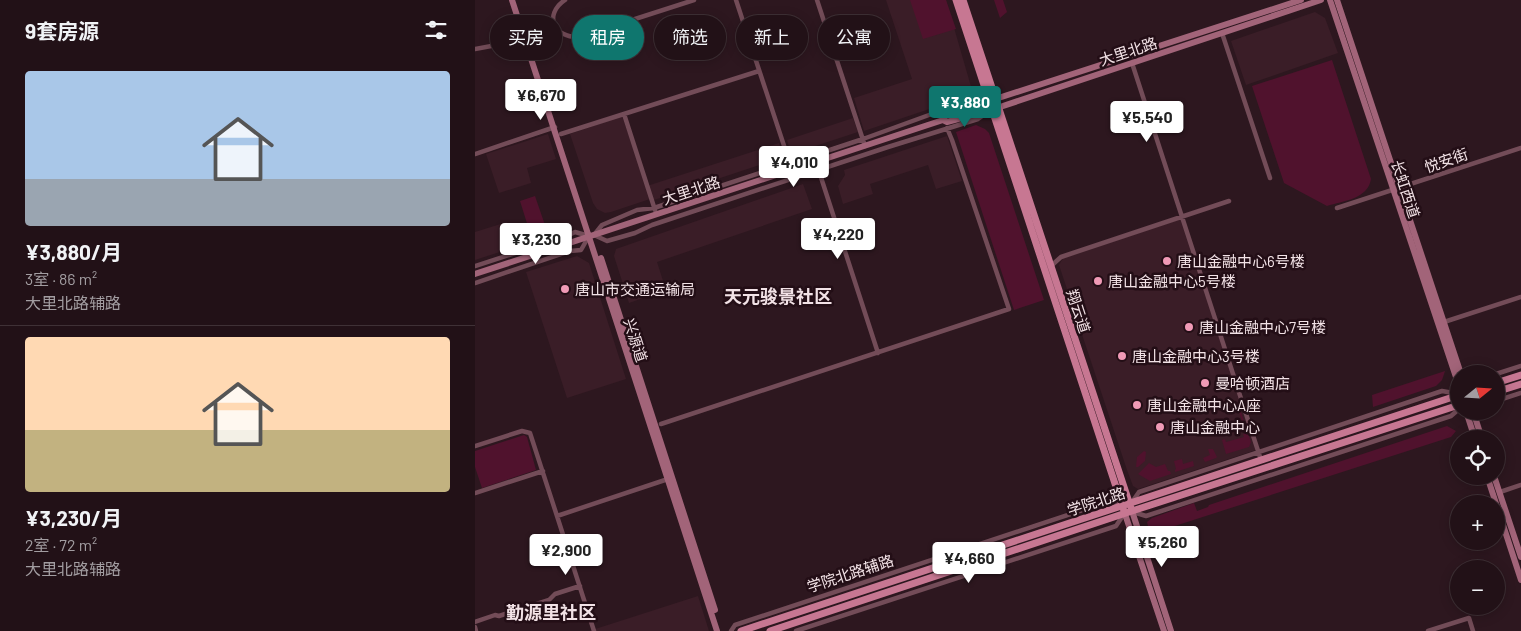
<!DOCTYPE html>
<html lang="zh">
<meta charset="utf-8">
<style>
:root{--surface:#221117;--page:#2e1f24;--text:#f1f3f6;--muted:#a29da1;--line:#3f3136;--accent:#0f766e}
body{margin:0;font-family:Barlow,"Noto Sans SC",sans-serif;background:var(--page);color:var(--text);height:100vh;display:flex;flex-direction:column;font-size:19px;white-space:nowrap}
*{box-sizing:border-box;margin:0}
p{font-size:16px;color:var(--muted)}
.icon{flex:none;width:28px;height:28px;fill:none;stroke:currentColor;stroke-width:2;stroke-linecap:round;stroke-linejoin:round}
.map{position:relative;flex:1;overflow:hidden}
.side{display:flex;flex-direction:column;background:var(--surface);width:475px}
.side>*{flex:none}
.banner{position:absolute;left:15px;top:15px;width:475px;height:45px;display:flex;gap:10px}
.needle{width:32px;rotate:72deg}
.controls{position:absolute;left:975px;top:365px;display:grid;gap:10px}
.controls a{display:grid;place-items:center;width:55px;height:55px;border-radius:50%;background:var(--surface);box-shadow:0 2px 12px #0003,0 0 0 1px var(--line);font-size:25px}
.price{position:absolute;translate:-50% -42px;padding:0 11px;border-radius:5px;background:#fff;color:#222;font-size:16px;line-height:32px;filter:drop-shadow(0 1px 2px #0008)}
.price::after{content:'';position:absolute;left:50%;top:30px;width:15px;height:11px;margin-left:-8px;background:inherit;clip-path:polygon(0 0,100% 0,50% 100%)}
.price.on{background:var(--accent);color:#fff}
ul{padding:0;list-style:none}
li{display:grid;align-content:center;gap:10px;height:265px;padding:0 25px}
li+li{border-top:1px solid var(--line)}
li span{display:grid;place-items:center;height:155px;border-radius:5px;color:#555}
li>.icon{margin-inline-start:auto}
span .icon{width:90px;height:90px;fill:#fffc;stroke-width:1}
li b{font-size:21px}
h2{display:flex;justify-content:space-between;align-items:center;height:60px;padding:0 25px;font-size:21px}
.chip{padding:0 18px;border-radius:22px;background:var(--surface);box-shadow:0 2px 12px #0003,0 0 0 1px var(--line);font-size:18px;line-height:45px}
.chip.on{background:var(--accent);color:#fff}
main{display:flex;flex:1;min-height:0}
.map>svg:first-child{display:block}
.built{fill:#3a1d27}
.green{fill:#50122d}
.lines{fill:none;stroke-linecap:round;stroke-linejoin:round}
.minor{stroke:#734c58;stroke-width:4.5}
.secondary{stroke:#a26479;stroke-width:6}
.primary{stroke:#c77792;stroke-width:7}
.poi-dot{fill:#f09ab6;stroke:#230e16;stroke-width:2}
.labels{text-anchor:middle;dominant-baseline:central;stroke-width:5;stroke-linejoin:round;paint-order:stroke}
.street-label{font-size:15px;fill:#f2e2e6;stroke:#230e16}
.poi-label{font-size:15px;fill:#f2e2e6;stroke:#230e16;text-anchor:start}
.quarter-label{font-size:18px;font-weight:bold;fill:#f2e2e6;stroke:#230e16}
</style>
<main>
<section class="side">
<h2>9套房源<svg class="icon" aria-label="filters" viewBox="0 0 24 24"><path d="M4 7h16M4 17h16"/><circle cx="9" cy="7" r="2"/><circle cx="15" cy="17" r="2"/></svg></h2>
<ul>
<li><span style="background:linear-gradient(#a9c7e8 70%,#9aa5b1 0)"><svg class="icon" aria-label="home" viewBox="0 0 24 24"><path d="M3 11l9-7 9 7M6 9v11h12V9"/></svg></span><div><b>¥3,880/月</b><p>3室 · 86 m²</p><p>大里北路辅路</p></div></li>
<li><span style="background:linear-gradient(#ffd9b3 60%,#c2b280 0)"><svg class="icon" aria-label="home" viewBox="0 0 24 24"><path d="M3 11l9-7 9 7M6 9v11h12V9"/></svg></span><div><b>¥3,230/月</b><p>2室 · 72 m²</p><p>大里北路辅路</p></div></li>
</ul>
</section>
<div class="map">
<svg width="1046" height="631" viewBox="0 0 1046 631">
<rect width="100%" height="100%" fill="#2d171f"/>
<path class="built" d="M 411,0 L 471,0 L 497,90 L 496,95 L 389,131 L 379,98 L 437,79 Z
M 840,12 L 850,18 L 863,53 L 771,85 L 756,41 Z
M 147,116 L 172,186 L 304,143 L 309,157 L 176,201 L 175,199 L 136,212 L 130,213 L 122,209 L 118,203 L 95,134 Z
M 378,118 L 383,132 L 316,154 L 312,140 Z
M 73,134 L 81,159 L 52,168 L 56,183 L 24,193 L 11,154 Z
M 472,136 L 487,181 L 461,189 L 453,165 L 395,184 L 398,194 L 368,204 L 363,186 L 370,175 L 369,170 Z
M 328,184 L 337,209 L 182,262 L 191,290 L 154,303 L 139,256 L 141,249 Z
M 706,219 L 784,449 L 663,489 L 658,486 L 652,470 L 584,265 L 588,258 Z
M 32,222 L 40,247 L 0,260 L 0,232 Z
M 102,256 L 114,263 L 151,379 L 92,398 L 51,272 Z
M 223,596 L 234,631 L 114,631 Z"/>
<path class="green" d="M 435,0 L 471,0 L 481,29 L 448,39 Z
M 519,0 L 528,0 L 532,12 L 525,18 Z
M 857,60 L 896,179 C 893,199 868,201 852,206 L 809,183 L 777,86 Z
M 501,125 L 510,129 L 514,133 L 569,300 L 539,310 L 481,132 Z
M 60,196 L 71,228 L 55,233 L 45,201 Z
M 970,371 L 967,380 L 961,386 L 898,407 L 897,395 Z
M 762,406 L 764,406 L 776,442 L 774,447 L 751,454 L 747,440 L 750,439 L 751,442 L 769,437 L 768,434 L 771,433 Z
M 972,426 L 981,431 L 976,437 L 675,534 L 672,522 L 677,518 L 719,503 L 722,511 L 733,507 L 734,505 Z
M 49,435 L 52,437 L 61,470 L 7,488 L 0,467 L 0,451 Z
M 733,449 L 738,449 L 742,457 L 741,458 L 730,462 L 728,458 L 735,455 Z
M 669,451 L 671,452 L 670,461 L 663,467 L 661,467 L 662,457 Z
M 707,459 L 708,464 L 718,461 L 719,466 L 700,472 L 700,470 L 701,469 L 699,461 Z
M 674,463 L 681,467 L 690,464 L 693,471 L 695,471 L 696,474 L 675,481 L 663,474 Z"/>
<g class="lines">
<path class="minor" d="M 90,0 C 68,15 79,38 104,37 L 219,0
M 261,0 L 317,170
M 342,0 L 390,146
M 53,33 L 79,25
M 747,33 L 795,178
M 0,49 L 27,44 L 50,38
M 657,63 L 786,460
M 510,101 L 498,99 L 388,139 L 179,208 L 162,210 L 127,225 L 119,235 L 132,241 L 160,233 L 177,225 L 413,147 L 503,119 L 513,112
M 149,114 L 180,210
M 86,134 L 284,71
M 0,154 L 80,127
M 341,162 L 403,353
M 862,208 L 1046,148
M 0,266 L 90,237 L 100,232 L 114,236 L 106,250 L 95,251 L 0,283
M 576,266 L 586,257 L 754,201
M 969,322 L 1046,297
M 1021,374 L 1046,366
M 1021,401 L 1046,393
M 186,424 L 534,309 L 477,140 L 472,128
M 0,446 L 47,431 L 55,433 L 82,516 L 193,479
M 1025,492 L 1046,485
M 0,493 L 68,471
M 657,502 L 664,492 L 967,391 L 984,394
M 658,512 L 671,516 L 976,416 L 984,409
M 82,516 L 119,631
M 0,622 L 20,615 L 24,616 L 74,600 L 80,594 L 105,586
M 0,627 L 1,631
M 256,631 L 260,625 L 632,502 L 644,505
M 321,631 L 641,526 L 649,514
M 953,631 L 994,618 L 998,631"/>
<path class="secondary" d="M 37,0 L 242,631
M 855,0 L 984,386
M 862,0 L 986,374
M 468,120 L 472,122 L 516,110 L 846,0
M 126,258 L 240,610
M 0,274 L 468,120 L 471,115 L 826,0
M 991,411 L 1000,439
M 998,411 L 1007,439
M 1012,476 L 1046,580
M 1019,476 L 1046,557
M 657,511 L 696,631
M 650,514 L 689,631"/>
<path class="primary" d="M 481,0 L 649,511
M 488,0 L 656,508
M 1021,383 L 1046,375
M 1021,392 L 1046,384
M 266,631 L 984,395
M 295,631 L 657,511 L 984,405"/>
</g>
<g class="poi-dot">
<circle cx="692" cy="261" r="5"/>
<circle cx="623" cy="281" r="5"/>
<circle cx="90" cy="289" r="5"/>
<circle cx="714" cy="327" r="5"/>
<circle cx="647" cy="356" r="5"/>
<circle cx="730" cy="383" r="5"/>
<circle cx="662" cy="405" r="5"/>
<circle cx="685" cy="427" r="5"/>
</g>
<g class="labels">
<g class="street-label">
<text transform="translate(653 51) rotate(-18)">大里北路</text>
<text transform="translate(971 160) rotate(-19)">悦安街</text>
<text transform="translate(931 189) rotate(72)">长虹西道</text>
<text transform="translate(216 190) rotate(-18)">大里北路</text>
<text transform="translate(604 311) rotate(72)">翔云道</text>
<text transform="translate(161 340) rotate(72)">兴源道</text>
<text transform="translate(621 501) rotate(-18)">学院北路</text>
<text transform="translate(375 573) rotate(-18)">学院北路辅路</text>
</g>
<g class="poi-label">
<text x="702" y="261">唐山金融中心6号楼</text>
<text x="633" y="281">唐山金融中心5号楼</text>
<text x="100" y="289">唐山市交通运输局</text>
<text x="724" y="327">唐山金融中心7号楼</text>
<text x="657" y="356">唐山金融中心3号楼</text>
<text x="740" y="383">曼哈顿酒店</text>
<text x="672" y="405">唐山金融中心A座</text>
<text x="695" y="427">唐山金融中心</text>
</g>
<g class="quarter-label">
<text x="303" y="296">天元骏景社区</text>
<text x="76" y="612">勤源里社区</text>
</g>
</g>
</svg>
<div class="controls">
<a><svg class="needle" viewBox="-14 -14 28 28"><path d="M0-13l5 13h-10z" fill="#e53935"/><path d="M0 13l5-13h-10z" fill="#a29da1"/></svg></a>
<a><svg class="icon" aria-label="locate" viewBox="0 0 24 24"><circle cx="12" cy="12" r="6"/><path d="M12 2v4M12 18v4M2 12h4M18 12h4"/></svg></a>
<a>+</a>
<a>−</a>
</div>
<b class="price" style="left:66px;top:121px">¥6,670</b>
<b class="price on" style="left:490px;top:128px">¥3,880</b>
<b class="price" style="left:672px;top:143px">¥5,540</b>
<b class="price" style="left:319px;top:188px">¥4,010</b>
<b class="price" style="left:363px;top:260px">¥4,220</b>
<b class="price" style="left:61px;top:265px">¥3,230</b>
<b class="price" style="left:687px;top:568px">¥5,260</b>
<b class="price" style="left:91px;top:576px">¥2,900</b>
<b class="price" style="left:494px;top:584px">¥4,660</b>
<div class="banner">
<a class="chip">买房</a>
<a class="chip on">租房</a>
<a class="chip">筛选</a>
<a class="chip">新上</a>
<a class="chip">公寓</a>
</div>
</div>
</main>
